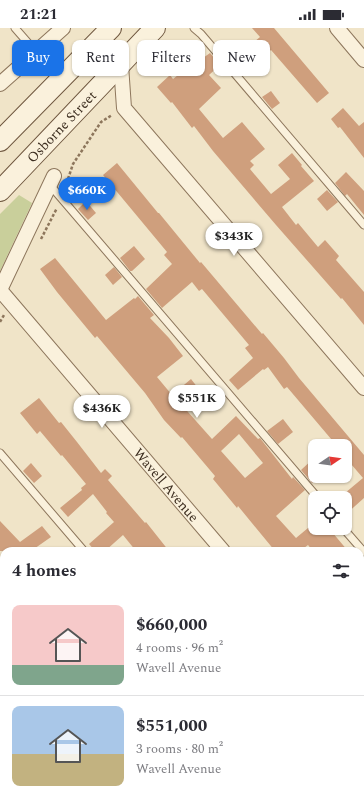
<!DOCTYPE html>
<meta charset="utf-8">
<style>
:root{--surface:#fff;--page:#f2f2f3;--text:#2b2b33;--muted:#7c7c81;--line:#e1e1e2;--accent:#1a73e8}
body{margin:0;font-family:Spectral,serif;background:var(--page);color:var(--text);height:100vh;display:flex;flex-direction:column;font-size:15px;white-space:nowrap}
*{box-sizing:border-box;margin:0}
p{font-size:13px;color:var(--muted)}
.icon{flex:none;width:22px;height:22px;fill:none;stroke:currentColor;stroke-width:2;stroke-linecap:round;stroke-linejoin:round}
.map{position:relative;flex:1;overflow:hidden}
.panel{position:absolute;left:0px;top:519px;width:364px;height:256px;display:flex;flex-direction:column;background:var(--surface);border-radius:12px 12px 0 0;box-shadow:0 1px 3px #0004}
.panel>*{flex:none}
.top-card{position:absolute;left:12px;top:12px;width:340px;height:36px;display:flex;gap:8px}
.needle{width:26px;rotate:77deg}
.buttons{position:absolute;left:308px;top:411px;display:grid;gap:8px}
.buttons a{display:grid;place-items:center;width:44px;height:44px;border-radius:8px;background:var(--surface);box-shadow:0 1px 3px #0004;font-size:20px}
.price{position:absolute;translate:-50% -34px;padding:0 9px;border-radius:14px;background:#fff;color:#222;font-size:13px;line-height:26px;filter:drop-shadow(0 1px 2px #0008)}
.price::after{content:'';position:absolute;left:50%;top:24px;width:12px;height:9px;margin-left:-6px;background:inherit;clip-path:polygon(0 0,100% 0,50% 100%)}
.price.on{background:var(--accent);color:#fff}
ul{padding:0;list-style:none}
li{display:flex;align-items:center;gap:12px;height:100px;padding:0 12px}
li+li{border-top:1px solid var(--line)}
li span{display:grid;place-items:center;flex:none;width:112px;height:80px;border-radius:8px;color:#555}
li>.icon{margin-inline-start:auto}
span .icon{width:48px;height:48px;fill:#fffc;stroke-width:1}
li b{font-size:17px}
h2{display:flex;justify-content:space-between;align-items:center;height:48px;padding:0 12px;font-size:17px}
.chip{padding:0 14px;border-radius:8px;background:var(--surface);box-shadow:0 1px 3px #0004;font-size:14px;line-height:36px}
.chip.on{background:var(--accent);color:#fff}
.status{display:flex;justify-content:space-between;align-items:center;height:28px;padding:0 20px;background:var(--surface);direction:ltr}
.status svg{height:11px;fill:currentColor}
.map>svg:first-child{display:block}
.green{fill:#c9cf9b}
.building{fill:#cf9f7d;fill-rule:evenodd}
.lines{fill:none;stroke-linecap:round;stroke-linejoin:round}
.service-casing{stroke:#8d765c;stroke-width:9}
.minor-casing{stroke:#8d765c;stroke-width:16}
.secondary-casing{stroke:#6f573f;stroke-width:22}
.path{stroke:#8d765c;stroke-width:2.5;stroke-dasharray:3 2;stroke-linecap:butt}
.service{stroke:#faf1dc;stroke-width:7}
.minor{stroke:#faf1dc;stroke-width:14}
.secondary{stroke:#faf1dc;stroke-width:20}
.labels{text-anchor:middle;dominant-baseline:central;stroke-width:4;stroke-linejoin:round;paint-order:stroke}
.street-label{font-size:14px;fill:#3d2e20;stroke:#f7eed8}
</style>
<div class="status"><b>21:21</b><svg viewBox="0 0 49 12"><path d="M0 12V9h3v3zM5 12V6h3v6zM10 12V3h3v9zM15 12V0h3v12zM26 1h20v11H26zM47 4h2v5h-2z"/></svg></div>
<div class="map">
<svg width="364" height="775" viewBox="0 0 364 775">
<rect width="100%" height="100%" fill="#f0e4c8"/>
<path class="green" d="M 19,167 L 32,175 L 0,243 L 0,186 Z
M 0,603 L 4,609 L 4,771 L 123,771 L 127,775 L 0,775 Z"/>
<path class="building" d="M 252,0 L 274,0 L 329,65 L 317,75 L 271,22 L 245,45 L 233,32 L 260,9 Z
M 226,13 L 235,25 L 228,30 L 218,18 Z
M 210,25 L 220,37 L 209,47 L 221,60 L 199,81 L 223,110 L 242,94 L 265,121 L 250,133 L 254,137 L 250,141 L 271,166 L 290,151 L 278,137 L 292,125 L 302,137 L 301,138 L 314,153 L 282,179 L 296,197 L 298,195 L 318,219 L 325,212 L 339,228 L 336,232 L 364,264 L 364,297 L 342,270 L 341,271 L 276,197 L 213,123 L 194,98 L 192,100 L 172,74 L 171,75 L 157,59 L 170,47 L 173,51 L 202,28 L 203,30 Z
M 271,63 L 280,75 L 272,81 L 262,69 Z
M 343,80 L 359,98 L 364,94 L 364,130 L 340,99 L 338,100 L 331,91 Z
M 117,135 L 158,185 L 159,185 L 200,235 L 201,234 L 262,306 L 263,305 L 284,330 L 299,350 L 364,427 L 364,470 L 345,487 L 345,470 L 339,470 L 363,450 L 345,429 L 345,418 L 337,418 L 287,359 L 284,361 L 268,339 L 264,342 L 263,341 L 238,362 L 229,352 L 253,330 L 245,320 L 249,317 L 202,261 L 199,263 L 192,254 L 162,280 L 146,261 L 172,236 L 164,227 L 167,224 L 103,147 Z
M 346,144 L 364,163 L 364,187 L 347,166 L 345,168 L 335,155 Z
M 327,162 L 338,174 L 327,183 L 317,171 Z
M 86,173 L 96,185 L 88,192 L 78,181 Z
M 134,218 L 145,231 L 132,243 L 130,243 L 120,230 Z
M 55,230 L 106,292 L 134,270 L 135,271 L 138,268 L 154,287 L 150,290 L 169,310 L 183,328 L 157,349 L 172,367 L 191,351 L 198,360 L 180,375 L 212,411 L 236,388 L 258,411 L 260,410 L 292,451 L 293,449 L 305,462 L 276,488 L 296,510 L 308,500 L 326,500 L 330,505 L 332,504 L 348,523 L 313,523 L 308,517 L 300,523 L 275,523 L 238,478 L 237,480 L 213,451 L 215,448 L 182,409 L 181,410 L 164,392 L 145,365 L 97,308 L 95,310 L 57,264 L 40,241 ZM 239,406 L 263,435 L 245,450 L 221,423 Z
M 114,239 L 122,249 L 113,257 L 105,247 Z
M 39,370 L 59,395 L 61,394 L 77,414 L 101,445 L 105,441 L 112,448 L 108,452 L 145,495 L 146,494 L 169,523 L 136,523 L 123,507 L 105,523 L 95,523 L 89,516 L 114,494 L 106,485 L 107,484 L 93,466 L 68,489 L 60,480 L 82,462 L 81,460 L 86,456 L 62,427 L 61,428 L 40,403 L 37,406 L 20,385 Z
M 283,391 L 293,404 L 278,416 L 267,403 Z
M 315,429 L 315,453 L 312,455 L 301,442 Z
M 31,435 L 42,448 L 34,455 L 23,443 Z
M 0,493 L 20,514 L 42,498 L 51,509 L 31,523 L 0,523 Z"/>
<g class="lines">
<g class="service-casing">
<path id="service" d="M 15,0 L 36,24
M 194,0 L 201,6 L 364,197
M 50,157 L 318,470
M 0,425 L 84,523
M 343,500 L 364,524
M 296,771 L 300,775"/>
</g>
<g class="minor-casing">
<g id="minor">
<path d="M 337,0 L 364,32"/>
<path d="M 121,37 L 124,80 L 364,360"/>
<path d="M 0,56 L 63,0"/>
<path id="s1" d="M 0,262 L 223,523"/>
<path d="M 0,262 L 54,148"/>
<path d="M 0,603 L 4,609"/>
<path d="M 360,683 L 364,688"/>
<path d="M 123,771 L 127,775"/>
</g>
</g>
<g class="secondary-casing">
<g id="secondary">
<path d="M 0,113 L 111,0"/>
<path id="s2" d="M 0,163 L 155,0"/>
</g>
</g>
<path class="path" d="M 68,151 L 73,136 L 101,94 L 112,87
M 41,211 L 57,180
M 0,294 L 4,287
M 0,684 L 4,688
M 61,775 L 62,771"/>
<use href="#service" class="service"/>
<use href="#minor" class="minor"/>
<use href="#secondary" class="secondary"/>
</g>
<g class="labels">
<g class="street-label">
<text stroke="none"><textPath href="#s2" startOffset="89">Osborne Street</textPath></text>
<text stroke="none"><textPath href="#s1" startOffset="256">Wavell Avenue</textPath></text>
</g>
</g>
</svg>
<div class="buttons">
<a><svg class="needle" viewBox="-14 -14 28 28"><path d="M0-13l5 13h-10z" fill="#e53935"/><path d="M0 13l5-13h-10z" fill="#7c7c81"/></svg></a>
<a><svg class="icon" aria-label="locate" viewBox="0 0 24 24"><circle cx="12" cy="12" r="6"/><path d="M12 2v4M12 18v4M2 12h4M18 12h4"/></svg></a>
</div>
<b class="price on" style="left:87px;top:183px">$660K</b>
<b class="price" style="left:234px;top:229px">$343K</b>
<b class="price" style="left:197px;top:391px">$551K</b>
<b class="price" style="left:102px;top:401px">$436K</b>
<div class="top-card">
<a class="chip on">Buy</a>
<a class="chip">Rent</a>
<a class="chip">Filters</a>
<a class="chip">New</a>
</div>
<section class="panel">
<h2>4 homes<svg class="icon" aria-label="filters" viewBox="0 0 24 24"><path d="M4 7h16M4 17h16"/><circle cx="9" cy="7" r="2"/><circle cx="15" cy="17" r="2"/></svg></h2>
<ul>
<li><span style="background:linear-gradient(#f6c9c9 75%,#7fa58c 0)"><svg class="icon" aria-label="home" viewBox="0 0 24 24"><path d="M3 11l9-7 9 7M6 9v11h12V9"/></svg></span><div><b>$660,000</b><p>4 rooms · 96 m²</p><p>Wavell Avenue</p></div></li>
<li><span style="background:linear-gradient(#a9c7e8 60%,#c2b280 0)"><svg class="icon" aria-label="home" viewBox="0 0 24 24"><path d="M3 11l9-7 9 7M6 9v11h12V9"/></svg></span><div><b>$551,000</b><p>3 rooms · 80 m²</p><p>Wavell Avenue</p></div></li>
</ul>
</section>
</div>
